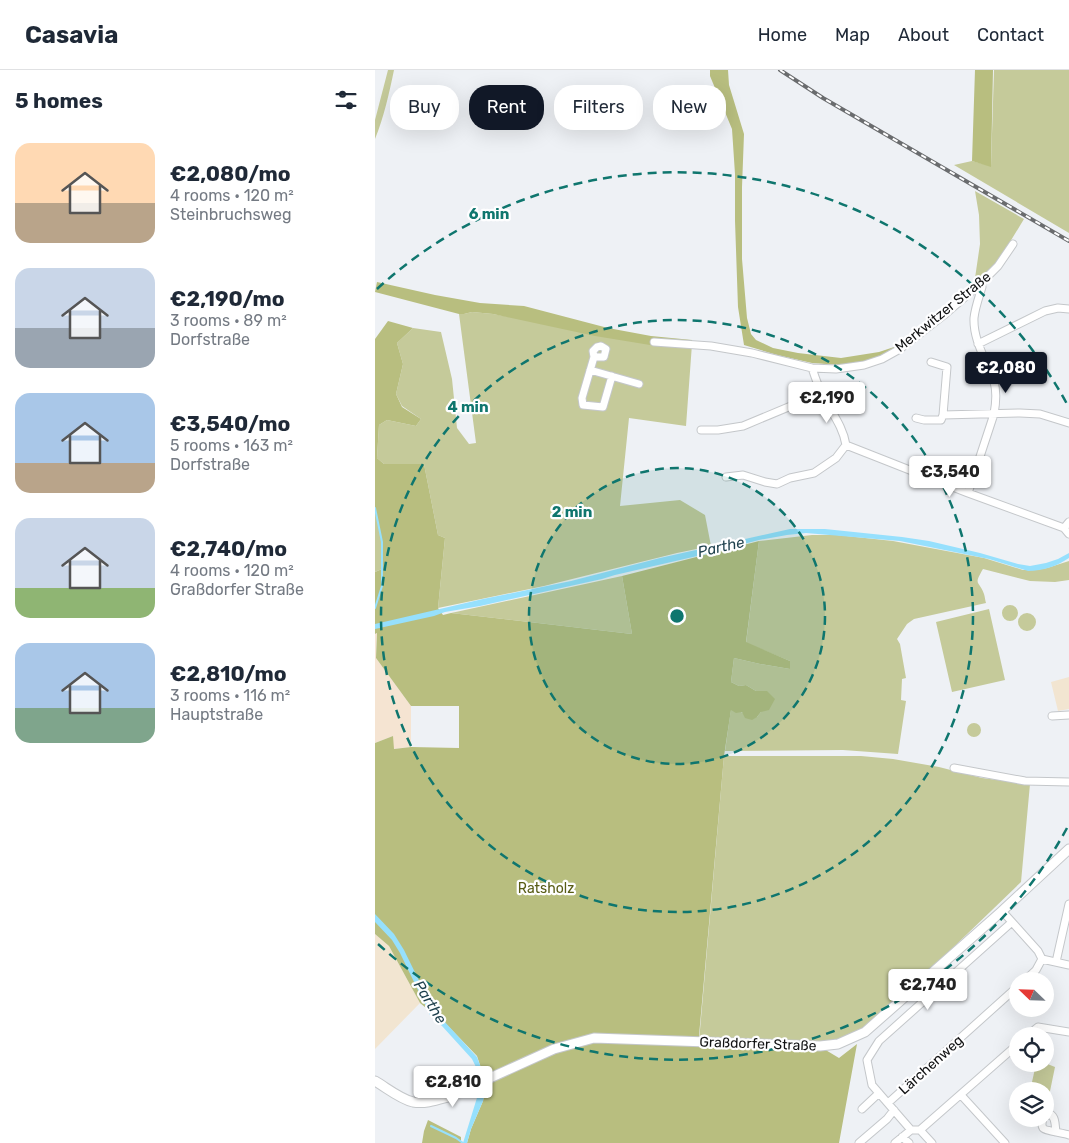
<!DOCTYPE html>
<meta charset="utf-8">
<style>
:root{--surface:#fff;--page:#f2f2f3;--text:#1f2937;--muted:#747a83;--line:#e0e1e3;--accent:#111827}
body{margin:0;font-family:Rubik,sans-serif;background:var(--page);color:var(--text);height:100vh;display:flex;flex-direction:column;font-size:19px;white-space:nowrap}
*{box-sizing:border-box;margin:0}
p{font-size:16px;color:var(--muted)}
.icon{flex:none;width:28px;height:28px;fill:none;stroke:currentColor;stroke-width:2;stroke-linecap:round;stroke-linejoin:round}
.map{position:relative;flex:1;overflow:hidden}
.side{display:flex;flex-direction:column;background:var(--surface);width:375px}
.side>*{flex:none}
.hud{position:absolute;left:15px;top:15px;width:475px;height:45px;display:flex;gap:10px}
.needle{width:32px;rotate:293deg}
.controls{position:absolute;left:634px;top:902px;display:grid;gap:10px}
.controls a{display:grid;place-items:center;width:45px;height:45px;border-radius:50%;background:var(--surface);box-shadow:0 5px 20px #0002;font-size:25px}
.price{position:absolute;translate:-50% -42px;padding:0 11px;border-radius:5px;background:#fff;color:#222;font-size:16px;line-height:32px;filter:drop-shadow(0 1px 2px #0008)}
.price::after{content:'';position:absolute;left:50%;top:30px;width:15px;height:11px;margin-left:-8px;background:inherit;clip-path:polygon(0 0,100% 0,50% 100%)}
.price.active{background:var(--accent);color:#fff}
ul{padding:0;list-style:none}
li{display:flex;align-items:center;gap:15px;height:125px;padding:0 15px}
li span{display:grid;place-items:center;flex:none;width:140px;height:100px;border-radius:15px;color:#555}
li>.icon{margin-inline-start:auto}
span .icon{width:60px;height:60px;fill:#fffc;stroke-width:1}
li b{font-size:21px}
h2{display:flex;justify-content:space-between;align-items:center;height:60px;padding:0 15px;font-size:21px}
.tag{padding:0 18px;border-radius:20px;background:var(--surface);box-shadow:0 5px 20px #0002;font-size:18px;line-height:45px}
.tag.active{background:var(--accent);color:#fff}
header{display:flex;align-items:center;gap:30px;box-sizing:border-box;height:70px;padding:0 25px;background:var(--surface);border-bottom:1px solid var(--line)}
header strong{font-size:24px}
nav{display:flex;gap:28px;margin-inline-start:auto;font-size:18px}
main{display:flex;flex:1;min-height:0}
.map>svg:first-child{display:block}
.commercial{fill:#f2e5d1}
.industrial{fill:#f5e4d2}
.green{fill:#c5ca9a}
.forest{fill:#b8be7f}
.water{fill:#96e0fd}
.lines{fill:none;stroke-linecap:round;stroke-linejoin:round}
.stream{stroke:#96e0fd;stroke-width:2}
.minor-casing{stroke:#c4c7ca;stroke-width:9}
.tertiary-casing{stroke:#c4c7ca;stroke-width:11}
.minor{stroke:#fff;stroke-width:7}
.tertiary{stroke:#fff;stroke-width:9}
.rail-casing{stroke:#6a6c6e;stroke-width:4}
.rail{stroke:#fefeff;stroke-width:2;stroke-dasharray:5.5;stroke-linecap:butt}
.ring{fill:none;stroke:#0f766e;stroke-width:2.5;stroke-dasharray:9 6}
.labels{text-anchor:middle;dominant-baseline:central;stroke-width:4.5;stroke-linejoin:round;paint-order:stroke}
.street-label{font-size:14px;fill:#101112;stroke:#fefeff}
.park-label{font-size:14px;fill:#585c15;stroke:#fefeff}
.water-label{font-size:15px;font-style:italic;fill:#1c3e4b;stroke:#fefeff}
.centre{fill:#0f766e;stroke:#fefeff;stroke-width:2.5}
.ring-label{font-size:15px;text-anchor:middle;font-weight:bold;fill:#0f766e;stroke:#fefeff;stroke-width:4.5;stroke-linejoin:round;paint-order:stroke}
</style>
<header>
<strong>Casavia</strong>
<nav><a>Home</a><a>Map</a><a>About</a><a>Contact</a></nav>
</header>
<main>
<section class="side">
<h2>5 homes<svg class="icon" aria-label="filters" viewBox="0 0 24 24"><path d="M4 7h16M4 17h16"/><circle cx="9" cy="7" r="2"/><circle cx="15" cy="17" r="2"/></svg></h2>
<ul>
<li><span style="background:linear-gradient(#ffd9b3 60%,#b9a48a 0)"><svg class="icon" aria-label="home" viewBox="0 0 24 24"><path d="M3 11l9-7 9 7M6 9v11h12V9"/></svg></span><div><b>€2,080/mo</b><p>4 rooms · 120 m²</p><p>Steinbruchsweg</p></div></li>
<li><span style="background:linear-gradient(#c9d6e8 60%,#9aa5b1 0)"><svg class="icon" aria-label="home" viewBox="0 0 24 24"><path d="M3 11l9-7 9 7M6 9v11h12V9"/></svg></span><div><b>€2,190/mo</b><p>3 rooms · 89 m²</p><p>Dorfstraße</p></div></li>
<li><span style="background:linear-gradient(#a9c7e8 70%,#b9a48a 0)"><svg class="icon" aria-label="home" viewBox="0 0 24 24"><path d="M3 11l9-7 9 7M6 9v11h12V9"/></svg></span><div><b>€3,540/mo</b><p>5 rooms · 163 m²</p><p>Dorfstraße</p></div></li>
<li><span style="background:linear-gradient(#c9d6e8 70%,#8fb573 0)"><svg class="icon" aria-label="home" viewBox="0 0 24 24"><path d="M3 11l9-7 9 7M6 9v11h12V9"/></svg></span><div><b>€2,740/mo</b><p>4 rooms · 120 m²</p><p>Graßdorfer Straße</p></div></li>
<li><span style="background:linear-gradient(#a9c7e8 65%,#7fa58c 0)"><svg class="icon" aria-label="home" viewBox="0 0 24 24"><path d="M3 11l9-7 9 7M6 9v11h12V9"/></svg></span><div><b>€2,810/mo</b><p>3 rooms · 116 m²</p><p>Hauptstraße</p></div></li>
</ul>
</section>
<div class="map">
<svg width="694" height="1073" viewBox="0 0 694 1073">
<rect width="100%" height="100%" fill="#eef1f5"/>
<path class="commercial" d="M 694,607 L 694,639 L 683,641 L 676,612 Z
M 0,864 L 14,876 L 45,933 L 0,979 Z"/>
<path class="industrial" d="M 2,563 L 1,588 L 36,636 L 36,677 L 18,679 L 18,666 L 0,673 L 0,564 Z"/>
<path class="green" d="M 13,0 L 19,0 C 14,24 9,47 0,69 L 0,50 Z
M 619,0 L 694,0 L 694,163 L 579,95 L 597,91 L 616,96 Z
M 600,121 L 649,149 L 621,195 L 599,215 L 605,174 L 604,145 Z
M 97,242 L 118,244 L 276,271 L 317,274 L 311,356 L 254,348 L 245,436 L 305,430 L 330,445 L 336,476 L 302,483 L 169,516 L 63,538 L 70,468 L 63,465 L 49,394 L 9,394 L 2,388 L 4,355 L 12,350 L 41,356 L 46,349 L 27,336 L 21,324 L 28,294 L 22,273 L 38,258 L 66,262 L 77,309 L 82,358 L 94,374 L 101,373 L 84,244 L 89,244 Z
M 0,438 L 7,472 L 7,499 L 0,502 Z
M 437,465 L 462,465 L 518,471 L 609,488 L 648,500 L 661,500 L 672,498 L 694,491 L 694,510 L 680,512 L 655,511 L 608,499 C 598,516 604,510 609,524 C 610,527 610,530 611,533 L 539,549 L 532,554 L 522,569 L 525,574 L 531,608 L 527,609 L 526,630 L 531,631 L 523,684 L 468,680 L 350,681 L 356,639 L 382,647 L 386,642 L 392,621 L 381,621 L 371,615 L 364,616 L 356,612 L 359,588 L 385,594 L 415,599 L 415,591 L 371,573 L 384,471 Z
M 247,506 L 257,564 L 76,543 Z
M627 543a8 8 0 1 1 16 0a8 8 0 1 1-16 0Z
M 614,539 L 630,610 L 577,622 L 561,552 Z
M643 552a9 9 0 1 1 18 0a9 9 0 1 1-18 0Z
M592 660a7 7 0 1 1 14 0a7 7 0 1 1-14 0Z
M 349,686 L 486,686 L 518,689 L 564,697 L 607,708 L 655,714 L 646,812 L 534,920 L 485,961 L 462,970 L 448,973 L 324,971 Z
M 670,993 L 680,997 L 674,1026 L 670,1025 L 670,1021 L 655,1021 L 661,994 Z"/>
<path class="forest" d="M 335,0 L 353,0 L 354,15 L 369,64 L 367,117 L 367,189 L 372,248 L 376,264 L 381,270 L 398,278 L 423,283 L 466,288 L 504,282 L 528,274 L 498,291 L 466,295 L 437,293 L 402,285 L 369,275 L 363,237 L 360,151 L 360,104 L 357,59 L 335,6 Z
M 600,0 L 618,0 L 616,97 L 597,91 Z
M 2,212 L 60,225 L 105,233 L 149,236 L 233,258 L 276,266 L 317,270 L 317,274 L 276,271 L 275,275 L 220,266 L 118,244 L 97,242 L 89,244 L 84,244 L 0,222 Z
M 13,251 L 38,258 L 22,273 L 28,294 L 21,324 L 27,337 L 46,349 L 41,356 L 12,350 L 4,355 L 2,388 L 9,394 L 49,394 L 63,465 L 70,468 L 63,538 L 68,545 L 76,543 L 257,564 L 247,506 L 384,471 L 371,572 L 415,591 L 415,599 L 385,594 L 359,588 L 356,612 L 364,616 L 371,615 L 381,621 L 392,621 L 400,629 L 394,640 L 386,642 L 382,647 L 377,650 L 370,648 L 367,642 L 361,643 L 356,640 L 349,686 L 323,977 L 449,979 L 464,988 L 482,974 L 464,1073 L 92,1073 L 96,1059 L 108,1031 L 110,1021 L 108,1004 L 102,986 L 73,956 L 45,933 L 14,876 L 0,864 L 0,673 L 18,666 L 19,679 L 36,677 L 84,678 L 84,636 L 36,636 L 1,588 L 2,563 L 0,564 L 0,502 L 7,499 L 7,472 L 0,438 L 0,269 Z
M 53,1050 L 86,1067 L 86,1073 L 47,1073 L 49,1061 Z"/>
<path class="water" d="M 415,459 L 450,459 L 527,467 L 554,471 L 605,483 L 643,494 L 655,496 L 671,493 L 683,489 L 694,483 L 694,488 C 682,496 668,501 653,501 L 614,489 L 525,471 L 431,463 L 412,465 L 384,470 L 331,484 L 240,505 L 227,509 L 105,536 L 70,542 L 59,546 L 0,559 L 0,554 L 108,529 L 196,511 L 285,488 Z
M 0,844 L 19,864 L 29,880 L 55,933 L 69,951 L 102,987 L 105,995 L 108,1004 L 110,1021 L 108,1031 L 96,1059 L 92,1073 L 88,1073 L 105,1018 L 104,1003 L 97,989 L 67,956 L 55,945 L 25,883 L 17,870 L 0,852 Z"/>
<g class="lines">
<path class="stream" d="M 0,438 L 7,472 L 7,516 L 0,538
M 56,1056 L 81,1068 L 88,1073"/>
<g class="minor-casing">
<path id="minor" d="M 279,272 L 336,276 L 377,283 L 437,298 L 461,299 L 489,295 L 507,289 L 525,279 L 569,245 L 606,213 L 623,196 L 638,174
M 603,274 L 670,241 L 683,238 L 694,239
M 219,287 L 229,287 L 231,279 L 226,276 L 222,277 L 218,281 L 219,287 L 207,328 L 208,335 L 228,337 L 237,306
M 437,298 C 440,307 443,316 447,324 C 456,342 468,356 471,375
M 215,300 L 264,314
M 568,345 L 645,343 L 665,344 L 694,353
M 541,348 L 549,350 L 566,350 L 568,345 L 572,297 L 556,292
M 326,360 L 343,360 L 368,356 L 447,323
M 471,375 L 593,423 L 689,458 L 694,464
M 351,407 L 368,405 L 390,412 L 402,414 L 415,408 L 439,403 L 461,388 L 471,375
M 593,423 L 619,344 C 621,333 622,322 619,312 C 612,291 598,271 599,248 C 600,238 604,227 607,217 L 606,213
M 689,458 L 694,452
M 677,646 L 694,645
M 579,698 L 650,711 L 694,712
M 637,852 L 663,881 L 667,889
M 667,889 L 694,895
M 681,892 L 694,834
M 649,911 L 661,900 L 667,889
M 652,966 L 663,957 L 694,962
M 586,1025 L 630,1073
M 513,1033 L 642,917
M 487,1039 L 504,1023
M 670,1046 L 675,1044 C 681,1047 680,1056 681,1062
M 668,1049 C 667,1052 666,1055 668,1058 C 670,1061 689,1063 694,1065
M 536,1060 L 497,1015 L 492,990 L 504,971 L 637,852 L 627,841
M 536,1060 L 545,1060 L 642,975
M 545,1060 L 557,1073
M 527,1067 L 534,1073
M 484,1073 L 512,1049 L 519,1040
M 520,1073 L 536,1060"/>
</g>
<g class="tertiary-casing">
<path id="tertiary" d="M 0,1011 C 12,1018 25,1029 38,1032 C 50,1034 62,1030 73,1027 L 179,979 L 219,968 L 445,976 L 463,974 L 490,962 L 627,841 L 694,779"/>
</g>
<use href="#minor" class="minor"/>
<use href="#tertiary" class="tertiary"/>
<g class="rail-casing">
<path id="rail" d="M 405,0 L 448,28 L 694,171"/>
</g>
<use href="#rail" class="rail"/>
</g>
<circle cx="302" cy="546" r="148" fill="#0f766e" fill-opacity=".12"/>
<g class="ring">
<circle cx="302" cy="546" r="148"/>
<circle cx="302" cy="546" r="296"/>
<path d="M692 758A444 444 0 0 1 2 873M2 219A444 444 0 0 1 692 334"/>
</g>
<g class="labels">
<g class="street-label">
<text transform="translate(568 242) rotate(-39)">Merkwitzer Straße</text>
<text transform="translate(383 974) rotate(2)">Graßdorfer Straße</text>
<text transform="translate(556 995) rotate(-42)">Lärchenweg</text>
</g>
<g class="park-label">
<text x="171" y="818">Ratsholz</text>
</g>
<g class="water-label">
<text transform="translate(346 477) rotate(-13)">Parthe</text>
<text transform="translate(55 932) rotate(58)">Parthe</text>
</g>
</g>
<circle cx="302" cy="546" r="8" class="centre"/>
<g class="ring-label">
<text x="114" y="149">6 min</text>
<text x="93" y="342">4 min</text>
<text x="197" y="447">2 min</text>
</g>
</svg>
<div class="controls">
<a><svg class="needle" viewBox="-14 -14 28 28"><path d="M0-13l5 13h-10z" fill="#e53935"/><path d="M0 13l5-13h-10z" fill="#747a83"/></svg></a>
<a><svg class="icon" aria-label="locate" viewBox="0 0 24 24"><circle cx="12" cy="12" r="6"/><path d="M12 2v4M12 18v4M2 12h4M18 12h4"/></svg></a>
<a><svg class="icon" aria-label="layers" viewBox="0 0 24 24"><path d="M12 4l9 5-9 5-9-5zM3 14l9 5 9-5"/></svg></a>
</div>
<b class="price active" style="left:631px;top:324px">€2,080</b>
<b class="price" style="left:452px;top:354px">€2,190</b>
<b class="price" style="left:575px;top:428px">€3,540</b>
<b class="price" style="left:553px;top:941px">€2,740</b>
<b class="price" style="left:78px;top:1038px">€2,810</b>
<div class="hud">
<a class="tag">Buy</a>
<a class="tag active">Rent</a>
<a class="tag">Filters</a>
<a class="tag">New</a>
</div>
</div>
</main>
